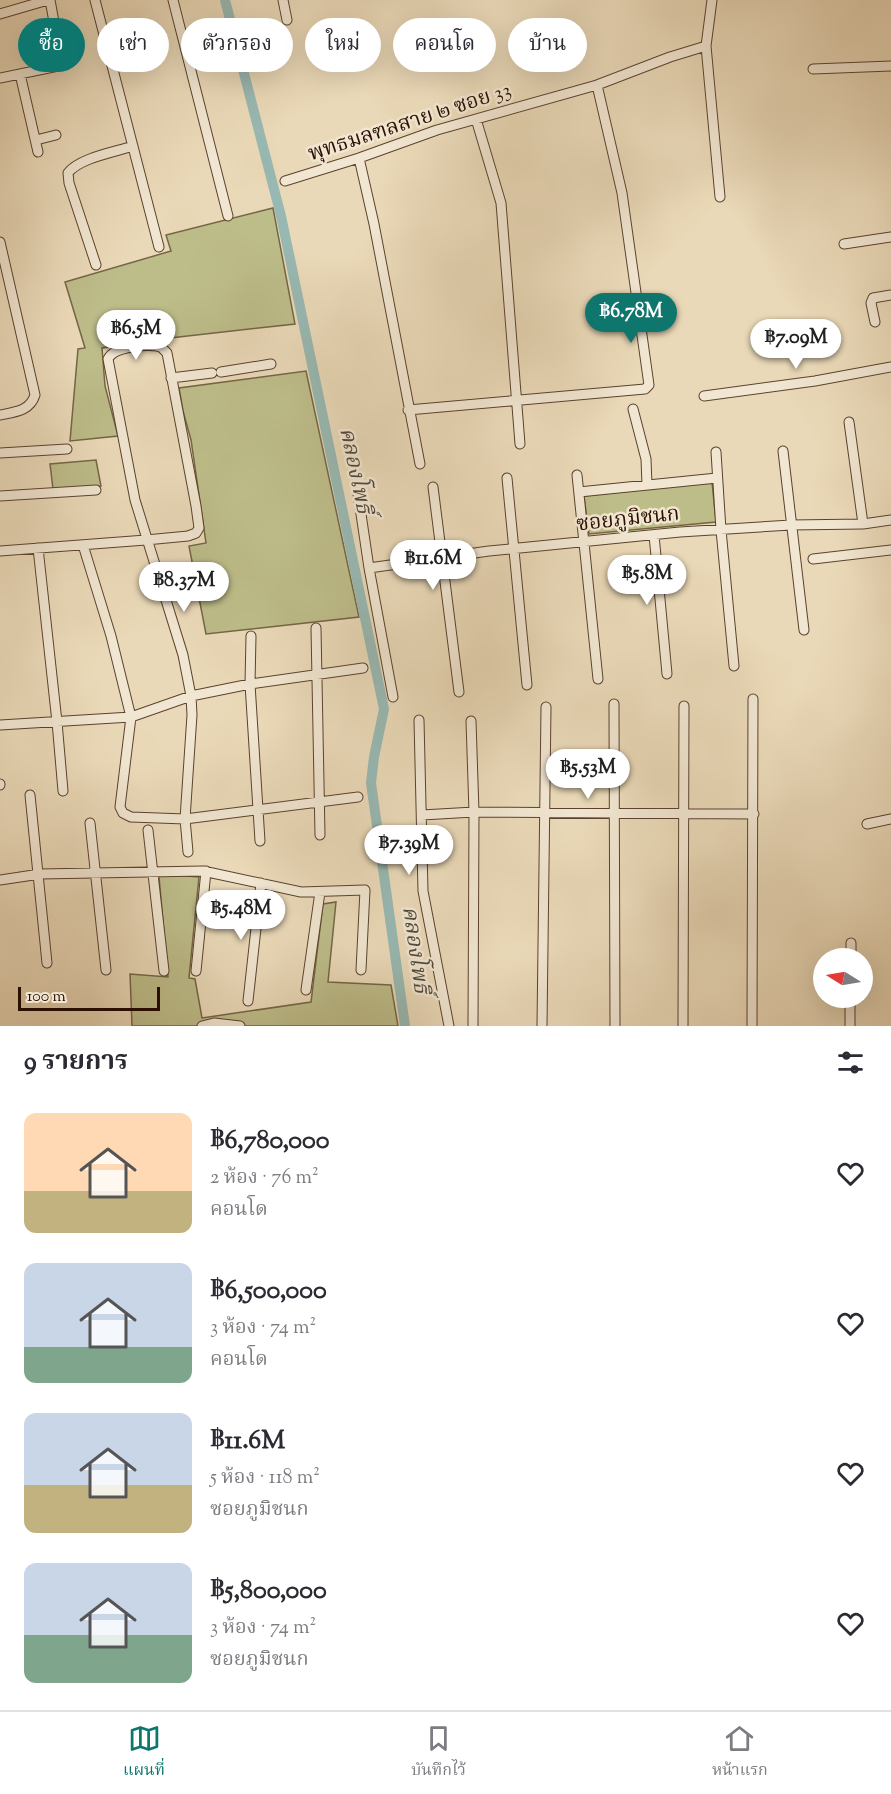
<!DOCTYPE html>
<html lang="th">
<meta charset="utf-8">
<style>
:root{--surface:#fff;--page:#f2f2f3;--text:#2b2b33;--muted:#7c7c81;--line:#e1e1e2;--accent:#0f766e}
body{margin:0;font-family:"Sorts Mill Goudy","Noto Serif Thai",serif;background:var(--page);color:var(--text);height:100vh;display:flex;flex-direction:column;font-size:22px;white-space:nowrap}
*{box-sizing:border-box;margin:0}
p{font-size:20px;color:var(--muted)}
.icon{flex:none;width:33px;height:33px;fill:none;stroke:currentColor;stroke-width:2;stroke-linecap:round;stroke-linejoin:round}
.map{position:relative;height:1026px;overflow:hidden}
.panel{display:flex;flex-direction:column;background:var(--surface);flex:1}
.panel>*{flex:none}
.banner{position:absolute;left:18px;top:18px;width:855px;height:54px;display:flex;gap:12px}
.needle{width:39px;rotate:281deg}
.controls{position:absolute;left:813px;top:948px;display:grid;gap:12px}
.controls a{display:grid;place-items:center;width:60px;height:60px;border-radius:50%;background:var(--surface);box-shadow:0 6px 24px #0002;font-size:30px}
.scale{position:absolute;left:18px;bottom:15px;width:142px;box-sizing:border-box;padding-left:6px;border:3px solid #2b0f00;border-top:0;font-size:16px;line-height:21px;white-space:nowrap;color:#2b0f00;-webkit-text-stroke:4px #f1e6d1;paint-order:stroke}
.price{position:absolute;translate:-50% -51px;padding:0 14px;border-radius:21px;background:#fff;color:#222;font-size:20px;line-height:39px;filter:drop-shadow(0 2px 3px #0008)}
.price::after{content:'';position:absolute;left:50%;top:36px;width:18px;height:14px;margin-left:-9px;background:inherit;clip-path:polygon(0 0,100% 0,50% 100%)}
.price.selected{background:var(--accent);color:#fff}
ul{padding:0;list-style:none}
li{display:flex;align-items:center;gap:18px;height:150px;padding:0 24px}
li span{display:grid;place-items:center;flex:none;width:168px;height:120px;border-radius:12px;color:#555}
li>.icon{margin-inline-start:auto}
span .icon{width:72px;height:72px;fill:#fffc;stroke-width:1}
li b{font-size:26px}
h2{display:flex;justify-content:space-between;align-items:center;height:72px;padding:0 24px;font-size:26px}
.tag{padding:0 21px;border-radius:27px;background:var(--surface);box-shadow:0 6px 24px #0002;font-size:21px;line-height:54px}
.tag.selected{background:var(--accent);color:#fff}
.menu{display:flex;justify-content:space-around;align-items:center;height:84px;border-top:2px solid var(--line);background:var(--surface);font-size:16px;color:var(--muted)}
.menu a{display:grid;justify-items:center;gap:3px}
.menu .selected{color:var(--accent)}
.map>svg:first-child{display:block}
.green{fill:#bdbd8a;stroke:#746645;stroke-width:1.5}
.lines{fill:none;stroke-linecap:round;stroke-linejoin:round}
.canal{stroke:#98b9b3;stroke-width:10}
.minor-casing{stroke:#5b422e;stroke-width:11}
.minor{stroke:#f1e6d1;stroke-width:9}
.labels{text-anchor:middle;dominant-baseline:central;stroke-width:5;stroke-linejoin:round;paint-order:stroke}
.street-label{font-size:21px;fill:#2b0f00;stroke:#f1e6d1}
.water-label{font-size:22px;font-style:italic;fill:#514a3f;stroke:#f1e6d1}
</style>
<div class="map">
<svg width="891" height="1026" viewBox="0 0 891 1026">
<rect width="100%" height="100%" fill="#ead9b8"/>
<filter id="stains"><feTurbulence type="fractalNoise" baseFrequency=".00333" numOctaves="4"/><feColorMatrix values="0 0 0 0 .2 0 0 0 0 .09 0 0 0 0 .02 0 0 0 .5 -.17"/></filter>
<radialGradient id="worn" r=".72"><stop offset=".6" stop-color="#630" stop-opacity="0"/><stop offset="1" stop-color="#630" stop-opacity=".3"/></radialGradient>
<path class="green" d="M 273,208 L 295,324 L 170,338 L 102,348 L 105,386 L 118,436 L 70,441 L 78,349 L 85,348 L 65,282 L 171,251 L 166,235 Z
M 306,371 L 359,617 L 206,634 L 189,546 L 206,543 L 191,440 L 183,411 L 179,388 Z
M 96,460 L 101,486 L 53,489 L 50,464 Z
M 712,482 L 716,522 L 589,534 L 584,496 Z
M 164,874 L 199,877 L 189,978 L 195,979 L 202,1018 L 311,1002 L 323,904 L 336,902 L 328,982 L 391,985 L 398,1026 L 132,1026 L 130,974 L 168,977 L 159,877 Z"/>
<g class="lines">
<path class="canal" d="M 225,0 L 281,216 L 384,709 L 374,757 L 371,783 L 405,1026"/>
<g class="minor-casing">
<path id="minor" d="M 50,0 L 54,22
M 95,0 L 159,247
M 173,0 L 228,216
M 283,0 L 287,20
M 0,14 L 48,0
M 706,46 L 720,197
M 813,69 L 891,66
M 20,74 L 38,152
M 0,78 L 63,65
M 476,119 L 501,203 L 520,444
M 36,140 L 56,135
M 359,158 L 374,224 L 420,464
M 285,181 L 359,158 L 437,130 L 597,85 L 670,57 L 706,46 L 712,0
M 0,242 L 35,395 C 30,411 15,412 0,415
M 844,244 L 891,237
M 96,265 L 69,183 L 68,173 C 79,158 115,152 133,146
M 875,322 L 871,303 L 873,298 L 891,295
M 221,372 L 271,364
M 171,378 L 212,373
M 704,396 L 815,381 L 891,367
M 633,409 L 646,459 L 647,485
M 408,410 L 645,389 L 649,385 L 622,193 L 597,85
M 849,422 L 863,524
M 783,451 L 804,630
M 716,452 L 721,530 L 734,666
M 0,453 L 67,449
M 577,475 L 598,679
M 507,478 L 527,685
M 433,487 L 459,692
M 579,492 L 717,478
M 358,494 L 369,568 L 393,697
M 0,496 L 96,490
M 654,535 L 667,674
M 83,545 L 111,636 L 131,717 L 120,807 L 123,813 L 131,817 L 185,819 L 358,797
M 38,548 L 57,722 L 63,791
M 0,551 L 146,540 L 188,536 L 196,533 L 199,528 L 196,506 L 167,353 L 161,347 C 148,344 114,346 108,359 L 135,500 L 183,655 L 191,696 L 192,715 L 185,819 L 188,852
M 813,559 L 891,550
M 369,568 L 489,551 L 680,532 L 791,525 L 863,524 L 891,520
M 316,628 L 320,835
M 251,636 L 250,684 L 260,841
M 614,704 L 615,1026
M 419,720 L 423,891 L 449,1026
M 471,721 L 474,812 L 473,1026
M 0,725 L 131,717 L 191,696 L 250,684 L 363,668
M 0,784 L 0,785
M 30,795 L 47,963
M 422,815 L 474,812 L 754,814
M 90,823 L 106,970
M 867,824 L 891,819
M 148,830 L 164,971
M 0,880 L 40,874 L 203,871 L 301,892 L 365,890 L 361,970
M 851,958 L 851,943
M 196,971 L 206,871
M 306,990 L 320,892
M 248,1001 L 261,883
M 202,1026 L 214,1023 L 240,1026
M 542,1026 L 546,707
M 683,1026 L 684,706
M 752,1026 L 753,699
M 850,1026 L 850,998"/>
</g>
<use href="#minor" class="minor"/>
</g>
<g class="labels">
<g class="street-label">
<text transform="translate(410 123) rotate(-18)">พุทธมลฑลสาย ๒ ซอย 33</text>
<text transform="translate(628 520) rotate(-6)">ซอยภูมิชนก</text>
</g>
<g class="water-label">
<text transform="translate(354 471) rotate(78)">คลองโพธิ์</text>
<text transform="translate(414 950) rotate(82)">คลองโพธิ์</text>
</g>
</g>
<rect width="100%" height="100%" filter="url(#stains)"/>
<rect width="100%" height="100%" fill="url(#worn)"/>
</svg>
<div class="controls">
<a><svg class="needle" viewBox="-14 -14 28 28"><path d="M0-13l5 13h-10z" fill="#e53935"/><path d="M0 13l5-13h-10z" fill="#7c7c81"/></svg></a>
</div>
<div class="scale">100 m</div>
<b class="price selected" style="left:631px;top:344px">฿6.78M</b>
<b class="price" style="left:136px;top:361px">฿6.5M</b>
<b class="price" style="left:796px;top:370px">฿7.09M</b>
<b class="price" style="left:433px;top:591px">฿11.6M</b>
<b class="price" style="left:647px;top:606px">฿5.8M</b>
<b class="price" style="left:184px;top:613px">฿8.37M</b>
<b class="price" style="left:588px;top:800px">฿5.53M</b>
<b class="price" style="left:409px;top:876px">฿7.39M</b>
<b class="price" style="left:241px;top:941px">฿5.48M</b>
<div class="banner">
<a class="tag selected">ซื้อ</a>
<a class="tag">เช่า</a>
<a class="tag">ตัวกรอง</a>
<a class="tag">ใหม่</a>
<a class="tag">คอนโด</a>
<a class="tag">บ้าน</a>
</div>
</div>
<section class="panel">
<h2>9 รายการ<svg class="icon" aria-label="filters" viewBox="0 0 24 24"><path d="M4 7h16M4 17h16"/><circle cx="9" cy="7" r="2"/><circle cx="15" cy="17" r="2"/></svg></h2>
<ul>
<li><span style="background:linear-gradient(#ffd9b3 65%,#c2b280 0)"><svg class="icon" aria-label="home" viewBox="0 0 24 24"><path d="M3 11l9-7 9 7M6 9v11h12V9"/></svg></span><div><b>฿6,780,000</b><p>2 ห้อง · 76 m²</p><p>คอนโด</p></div><svg class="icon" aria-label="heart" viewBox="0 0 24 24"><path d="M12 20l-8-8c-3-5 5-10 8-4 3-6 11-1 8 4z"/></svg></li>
<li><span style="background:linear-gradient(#c9d6e8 70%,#7fa58c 0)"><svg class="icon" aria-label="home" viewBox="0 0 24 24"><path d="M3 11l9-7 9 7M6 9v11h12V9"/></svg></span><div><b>฿6,500,000</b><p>3 ห้อง · 74 m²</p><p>คอนโด</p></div><svg class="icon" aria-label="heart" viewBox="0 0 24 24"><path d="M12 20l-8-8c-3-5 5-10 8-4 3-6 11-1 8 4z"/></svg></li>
<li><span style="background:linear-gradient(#c9d6e8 60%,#c2b280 0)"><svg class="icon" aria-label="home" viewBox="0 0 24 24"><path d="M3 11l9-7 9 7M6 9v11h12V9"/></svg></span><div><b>฿11.6M</b><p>5 ห้อง · 118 m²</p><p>ซอยภูมิชนก</p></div><svg class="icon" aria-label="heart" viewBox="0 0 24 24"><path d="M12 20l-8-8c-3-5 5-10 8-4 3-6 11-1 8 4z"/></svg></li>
<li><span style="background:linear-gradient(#c9d6e8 60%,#7fa58c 0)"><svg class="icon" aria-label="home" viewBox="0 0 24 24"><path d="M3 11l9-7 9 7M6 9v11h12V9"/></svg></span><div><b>฿5,800,000</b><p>3 ห้อง · 74 m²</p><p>ซอยภูมิชนก</p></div><svg class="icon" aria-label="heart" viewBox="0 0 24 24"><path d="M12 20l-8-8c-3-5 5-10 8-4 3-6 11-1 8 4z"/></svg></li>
</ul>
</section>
<nav class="menu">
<a class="selected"><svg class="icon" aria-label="map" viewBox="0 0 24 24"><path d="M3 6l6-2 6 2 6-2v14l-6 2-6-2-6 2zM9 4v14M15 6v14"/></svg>แผนที่</a>
<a><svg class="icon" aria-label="saved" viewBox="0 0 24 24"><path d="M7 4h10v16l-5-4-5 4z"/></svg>บันทึกไว้</a>
<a><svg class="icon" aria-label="home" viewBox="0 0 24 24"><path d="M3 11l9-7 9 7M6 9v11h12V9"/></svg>หน้าแรก</a>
</nav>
